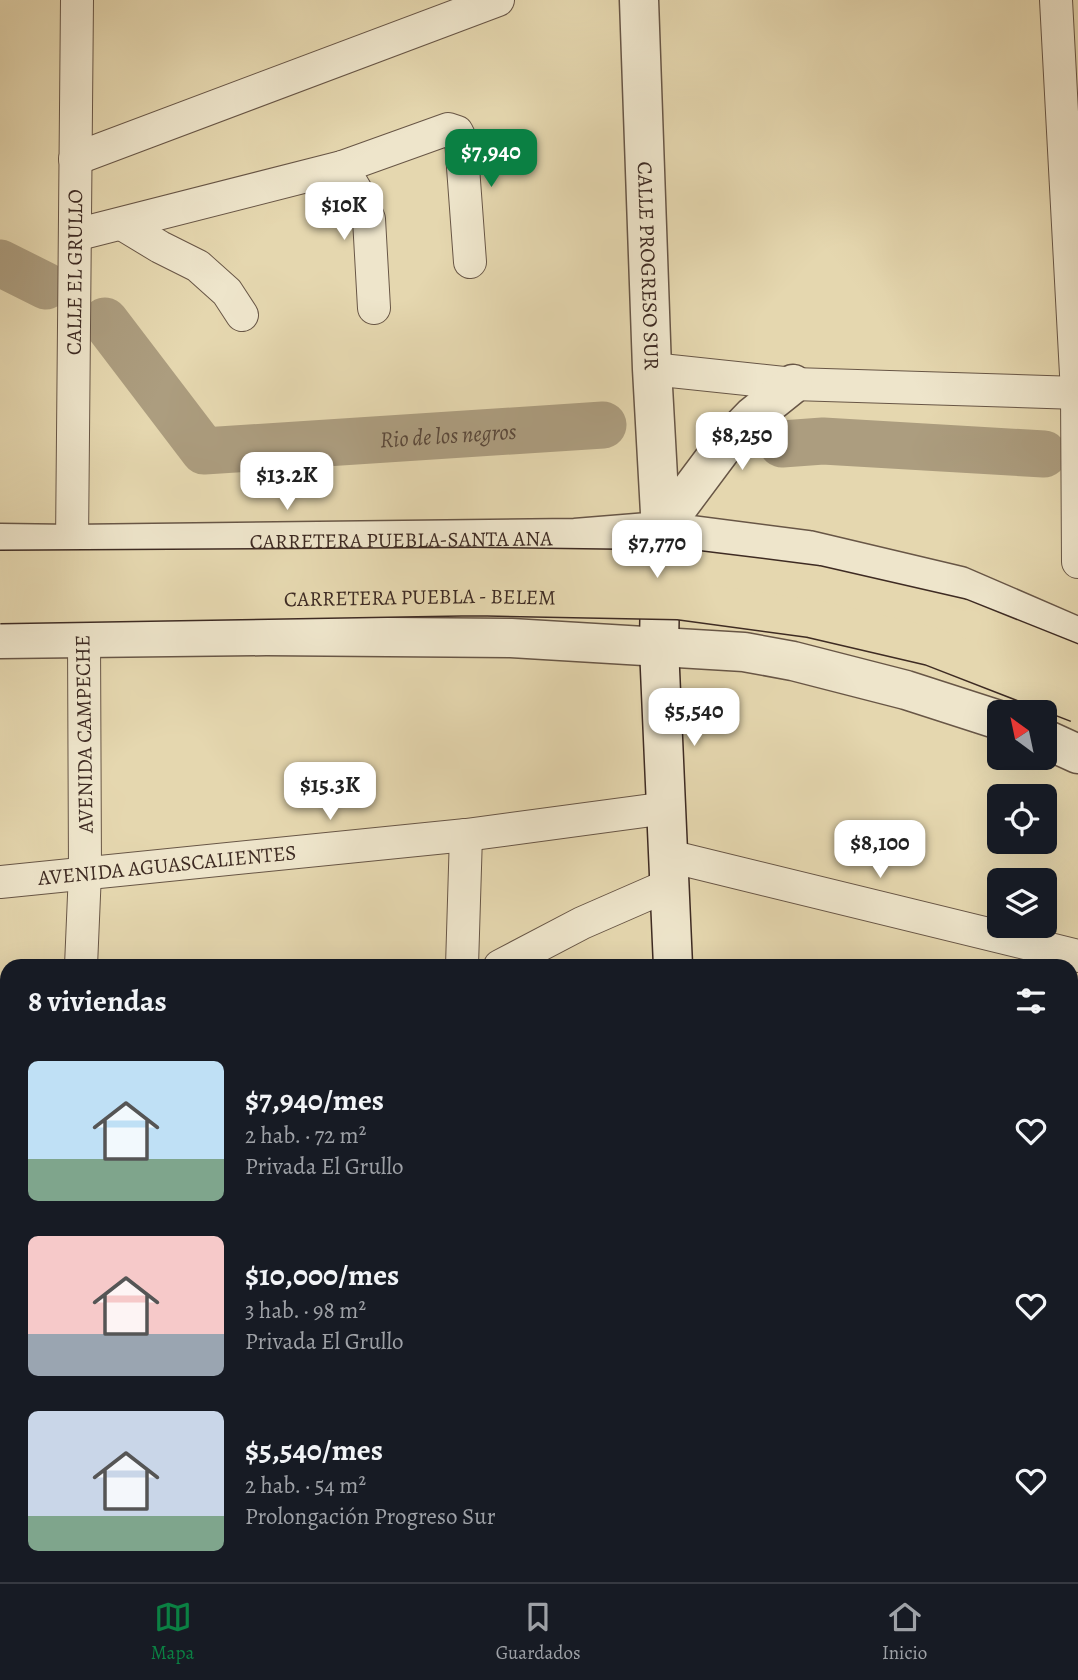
<!DOCTYPE html>
<html lang="es">
<meta charset="utf-8">
<style>
:root{--surface:#171b24;--page:#242831;--text:#f1f3f6;--muted:#9ea1a6;--line:#363941;--accent:#0b8043}
body{margin:0;font-family:Alegreya,serif;background:var(--page);color:var(--text);height:100vh;display:flex;flex-direction:column;font-size:26px;white-space:nowrap}
*{box-sizing:border-box;margin:0}
p{font-size:23px;color:var(--muted)}
.icon{flex:none;width:38px;height:38px;fill:none;stroke:currentColor;stroke-width:2;stroke-linecap:round;stroke-linejoin:round}
.map{position:relative;flex:1;overflow:hidden}
.details{position:absolute;left:0px;top:959px;width:1078px;height:623px;display:flex;flex-direction:column;background:var(--surface);border-radius:21px 21px 0 0;box-shadow:0 7px 28px #0002}
.details>*{flex:none}
.needle{width:46px;rotate:327deg}
.controls{position:absolute;left:987px;top:700px;display:grid;gap:14px}
.controls a{display:grid;place-items:center;width:70px;height:70px;border-radius:10px;background:var(--surface);box-shadow:0 7px 28px #0002;font-size:35px}
.price{position:absolute;translate:-50% -60px;padding:0 16px;border-radius:14px;background:#fff;color:#222;font-size:23px;line-height:46px;filter:drop-shadow(0 2px 4px #0008)}
.price::after{content:'';position:absolute;left:50%;top:42px;width:21px;height:16px;margin-left:-10px;background:inherit;clip-path:polygon(0 0,100% 0,50% 100%)}
.price.on{background:var(--accent);color:#fff}
ul{padding:0;list-style:none}
li{display:flex;align-items:center;gap:21px;height:175px;padding:0 28px}
li span{display:grid;place-items:center;flex:none;width:196px;height:140px;border-radius:10px;color:#555}
li>.icon{margin-inline-start:auto}
span .icon{width:84px;height:84px;fill:#fffc;stroke-width:1}
li b{font-size:30px}
h2{display:flex;justify-content:space-between;align-items:center;height:84px;padding:0 28px;font-size:30px}
.dock{display:flex;justify-content:space-around;align-items:center;height:98px;border-top:2px solid var(--line);background:var(--surface);font-size:19px;color:var(--muted)}
.dock a{display:grid;justify-items:center;gap:4px}
.dock .on{color:var(--accent)}
.map>svg:first-child{display:block}
.lines{fill:none;stroke-linecap:round;stroke-linejoin:round}
.river{stroke:#ac9d7f;stroke-width:47}
.minor-casing{stroke:#685646;stroke-width:34}
.tertiary-casing{stroke:#685646;stroke-width:41}
.secondary-casing{stroke:#3e2b23;stroke-width:41}
.minor{stroke:#eee5cb;stroke-width:32}
.tertiary{stroke:#eee5cb;stroke-width:38}
.secondary{stroke:#eee5cb;stroke-width:38}
.primary-bridge-casing{stroke:#3e2b23;stroke-width:41;stroke-linecap:butt}
.primary-bridge{stroke:#e5d7af;stroke-width:38}
.labels{text-anchor:middle;dominant-baseline:central;stroke-width:7;stroke-linejoin:round;paint-order:stroke}
.street-label{font-size:21px;fill:#3e2b23;stroke:#eee5cb}
.water-label{font-size:23px;font-style:italic;fill:#5a483a;stroke:#eee5cb}
</style>
<div class="map">
<svg width="1078" height="1582" viewBox="0 0 1078 1582">
<rect width="100%" height="100%" fill="#e5d7af"/>
<filter id="stains"><feTurbulence type="fractalNoise" baseFrequency=".00286" numOctaves="4"/><feColorMatrix values="0 0 0 0 .2 0 0 0 0 .09 0 0 0 0 .02 0 0 0 .5 -.17"/></filter>
<radialGradient id="worn" r=".72"><stop offset=".6" stop-color="#630" stop-opacity="0"/><stop offset="1" stop-color="#630" stop-opacity=".3"/></radialGradient>
<g class="lines">
<g class="river">
<path d="M 0,263 L 46,286"/>
<path id="s1" d="M 105,321 L 204,451 L 603,425"/>
<path d="M 782,444 L 823,441 L 1044,454"/>
</g>
<g class="minor-casing">
<g id="minor">
<path d="M 1056,0 L 1077,393 L 1078,562"/>
<path d="M 75,159 L 498,0"/>
<path d="M 342,167 L 361,199 L 369,219 L 374,308"/>
<path d="M 122,224 L 160,247 L 198,266 L 227,292 L 242,315"/>
<path d="M 75,235 L 342,167 L 448,129 L 457,132 L 461,140 L 470,262"/>
<path d="M 652,369 L 793,384 L 1078,393"/>
<path id="s2" d="M 75,566 L 72,544 L 77,0"/>
<path d="M 669,856 L 1078,956"/>
<path id="s3" d="M 0,882 L 466,835 L 667,808"/>
<path d="M 81,966 L 85,872 L 84,638 L 81,614"/>
<path d="M 462,966 L 466,835"/>
<path d="M 500,966 L 582,923 L 669,885"/>
<path d="M 0,1225 L 7,1225"/>
<path d="M 0,1481 L 7,1482"/>
<path d="M 1071,1515 L 1078,1515"/>
<path d="M 55,1582 L 55,1575"/>
<path d="M 391,1582 L 392,1575"/>
</g>
</g>
<g class="tertiary-casing">
<g id="tertiary">
<path id="s4" d="M 639,0 L 652,369 L 661,531 L 675,553"/>
<path d="M 655,538 L 723,447 L 753,416 L 793,384"/>
<path id="s5" d="M 0,543 L 72,544 L 575,538 L 661,531 L 808,550 L 960,586 L 1078,637"/>
<path d="M 0,639 L 266,636 L 511,638 L 744,652 L 793,661 L 906,690 L 999,720"/>
<path d="M 1045,739 L 1078,754"/>
</g>
</g>
<g class="secondary-casing">
<path id="secondary" d="M 661,531 L 659,647 L 673,966
M 707,1575 L 707,1582"/>
</g>
<use href="#minor" class="minor"/>
<use href="#tertiary" class="tertiary"/>
<use href="#secondary" class="secondary"/>
<g class="primary-bridge-casing">
<g id="primary-bridge">
<path d="M 0,570 L 475,567 L 696,570 L 816,585 L 960,618 L 1078,665"/>
<path id="s6" d="M 0,604 L 476,596 L 678,600 L 811,618 L 931,646 L 1078,703"/>
</g>
</g>
<use href="#primary-bridge" class="primary-bridge"/>
</g>
<g class="labels">
<g class="street-label">
<text stroke="none"><textPath href="#s4" startOffset="266">CALLE PROGRESO SUR</textPath></text>
<text stroke="none"><textPath href="#s2" startOffset="294">CALLE EL GRULLO</textPath></text>
<text stroke="none"><textPath href="#s5" startOffset="401">CARRETERA PUEBLA-SANTA ANA</textPath></text>
<text stroke="none"><textPath href="#s6" startOffset="420">CARRETERA PUEBLA - BELEM</textPath></text>
<text transform="translate(84 734) rotate(-91)">AVENIDA CAMPECHE</text>
<text stroke="none"><textPath href="#s3" startOffset="168">AVENIDA AGUASCALIENTES</textPath></text>
</g>
<g class="water-label">
<text stroke="none"><textPath href="#s1" startOffset="408">Rio de los negros</textPath></text>
</g>
</g>
<rect width="100%" height="100%" filter="url(#stains)"/>
<rect width="100%" height="100%" fill="url(#worn)"/>
</svg>
<div class="controls">
<a><svg class="needle" viewBox="-14 -14 28 28"><path d="M0-13l5 13h-10z" fill="#e53935"/><path d="M0 13l5-13h-10z" fill="#9ea1a6"/></svg></a>
<a><svg class="icon" aria-label="locate" viewBox="0 0 24 24"><circle cx="12" cy="12" r="6"/><path d="M12 2v4M12 18v4M2 12h4M18 12h4"/></svg></a>
<a><svg class="icon" aria-label="layers" viewBox="0 0 24 24"><path d="M12 4l9 5-9 5-9-5zM3 14l9 5 9-5"/></svg></a>
</div>
<b class="price on" style="left:491px;top:189px">$7,940</b>
<b class="price" style="left:344px;top:242px">$10K</b>
<b class="price" style="left:742px;top:472px">$8,250</b>
<b class="price" style="left:287px;top:512px">$13.2K</b>
<b class="price" style="left:657px;top:580px">$7,770</b>
<b class="price" style="left:694px;top:748px">$5,540</b>
<b class="price" style="left:330px;top:822px">$15.3K</b>
<b class="price" style="left:880px;top:880px">$8,100</b>
<section class="details">
<h2>8 viviendas<svg class="icon" aria-label="filters" viewBox="0 0 24 24"><path d="M4 7h16M4 17h16"/><circle cx="9" cy="7" r="2"/><circle cx="15" cy="17" r="2"/></svg></h2>
<ul>
<li><span style="background:linear-gradient(#bfe0f5 70%,#7fa58c 0)"><svg class="icon" aria-label="home" viewBox="0 0 24 24"><path d="M3 11l9-7 9 7M6 9v11h12V9"/></svg></span><div><b>$7,940/mes</b><p>2 hab. · 72 m²</p><p>Privada El Grullo</p></div><svg class="icon" aria-label="heart" viewBox="0 0 24 24"><path d="M12 20l-8-8c-3-5 5-10 8-4 3-6 11-1 8 4z"/></svg></li>
<li><span style="background:linear-gradient(#f6c9c9 70%,#9aa5b1 0)"><svg class="icon" aria-label="home" viewBox="0 0 24 24"><path d="M3 11l9-7 9 7M6 9v11h12V9"/></svg></span><div><b>$10,000/mes</b><p>3 hab. · 98 m²</p><p>Privada El Grullo</p></div><svg class="icon" aria-label="heart" viewBox="0 0 24 24"><path d="M12 20l-8-8c-3-5 5-10 8-4 3-6 11-1 8 4z"/></svg></li>
<li><span style="background:linear-gradient(#c9d6e8 75%,#7fa58c 0)"><svg class="icon" aria-label="home" viewBox="0 0 24 24"><path d="M3 11l9-7 9 7M6 9v11h12V9"/></svg></span><div><b>$5,540/mes</b><p>2 hab. · 54 m²</p><p>Prolongación Progreso Sur</p></div><svg class="icon" aria-label="heart" viewBox="0 0 24 24"><path d="M12 20l-8-8c-3-5 5-10 8-4 3-6 11-1 8 4z"/></svg></li>
</ul>
</section>
</div>
<nav class="dock">
<a class="on"><svg class="icon" aria-label="map" viewBox="0 0 24 24"><path d="M3 6l6-2 6 2 6-2v14l-6 2-6-2-6 2zM9 4v14M15 6v14"/></svg>Mapa</a>
<a><svg class="icon" aria-label="saved" viewBox="0 0 24 24"><path d="M7 4h10v16l-5-4-5 4z"/></svg>Guardados</a>
<a><svg class="icon" aria-label="home" viewBox="0 0 24 24"><path d="M3 11l9-7 9 7M6 9v11h12V9"/></svg>Inicio</a>
</nav>
